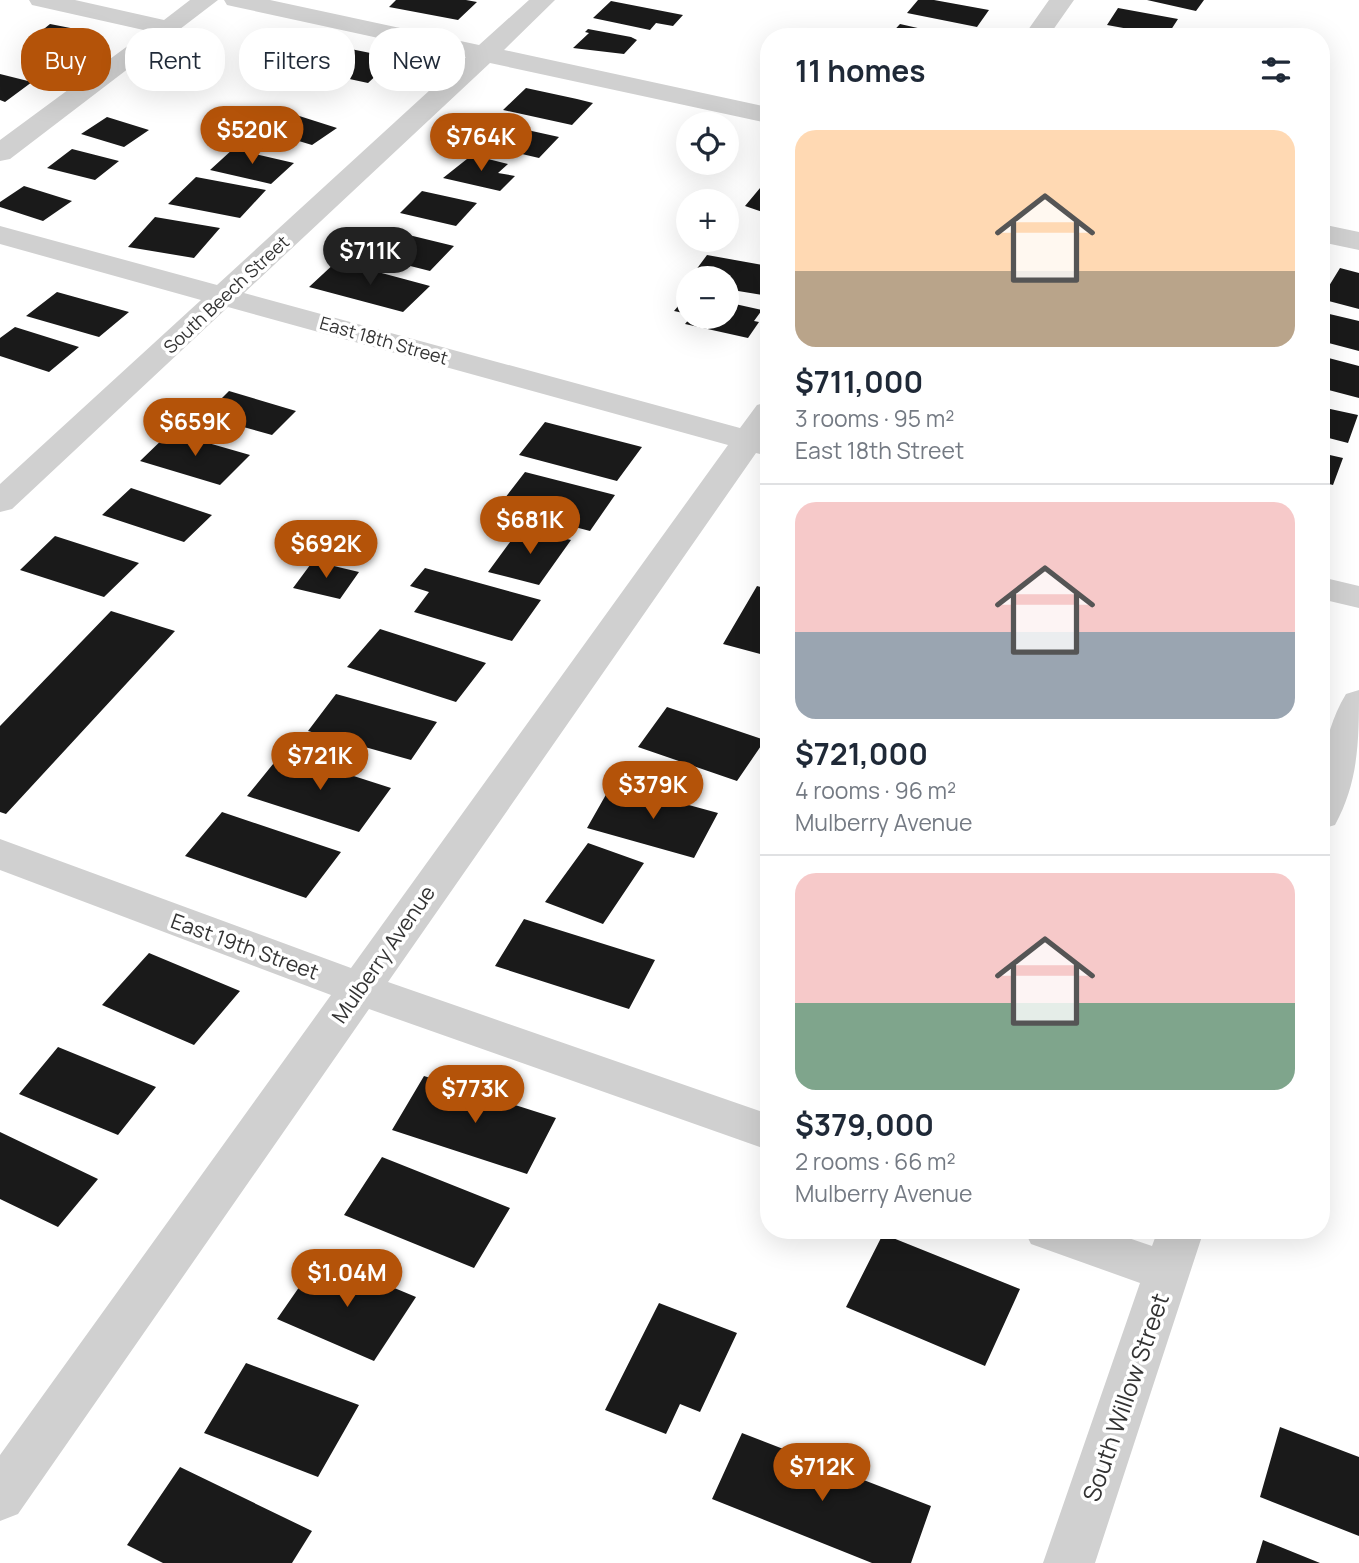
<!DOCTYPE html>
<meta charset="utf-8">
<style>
:root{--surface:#fff;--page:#f6f6f7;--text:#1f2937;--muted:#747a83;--line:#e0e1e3;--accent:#b45309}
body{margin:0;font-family:Manrope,sans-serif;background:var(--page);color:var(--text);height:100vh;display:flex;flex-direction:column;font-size:26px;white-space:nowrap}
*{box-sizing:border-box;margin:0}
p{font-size:23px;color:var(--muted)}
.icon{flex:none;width:38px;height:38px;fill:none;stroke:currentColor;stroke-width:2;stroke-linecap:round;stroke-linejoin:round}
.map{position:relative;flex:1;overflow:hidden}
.drawer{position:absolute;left:760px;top:28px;width:570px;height:1211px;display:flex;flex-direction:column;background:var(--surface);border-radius:28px;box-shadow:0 7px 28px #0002}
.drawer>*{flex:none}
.banner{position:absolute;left:21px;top:28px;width:634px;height:63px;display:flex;gap:14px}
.buttons{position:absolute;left:676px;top:112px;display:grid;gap:14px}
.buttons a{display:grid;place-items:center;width:63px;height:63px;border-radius:50%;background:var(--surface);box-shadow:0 7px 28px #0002;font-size:35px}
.price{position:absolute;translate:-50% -60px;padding:0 16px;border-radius:24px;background:var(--accent);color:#fff;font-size:23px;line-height:46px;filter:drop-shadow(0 2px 4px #0008)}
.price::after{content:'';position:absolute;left:50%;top:42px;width:21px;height:16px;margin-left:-10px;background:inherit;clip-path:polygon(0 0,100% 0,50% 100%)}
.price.active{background:#222;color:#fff}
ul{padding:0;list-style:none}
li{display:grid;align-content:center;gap:14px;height:371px;padding:0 35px}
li+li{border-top:2px solid var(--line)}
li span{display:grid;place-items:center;height:217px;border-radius:21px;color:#555}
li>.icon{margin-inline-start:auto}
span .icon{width:126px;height:126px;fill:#fffc;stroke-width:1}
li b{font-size:30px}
h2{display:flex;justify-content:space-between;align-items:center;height:84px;padding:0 35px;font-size:30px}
.chip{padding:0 24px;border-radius:28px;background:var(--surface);box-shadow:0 7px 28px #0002;font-size:24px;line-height:63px}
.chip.active{background:var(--accent);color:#fff}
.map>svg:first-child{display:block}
.building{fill:#1a1a1a}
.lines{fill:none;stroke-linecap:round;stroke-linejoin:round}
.minor{fill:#d0d0d0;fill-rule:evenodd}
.labels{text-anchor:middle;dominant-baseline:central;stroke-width:7;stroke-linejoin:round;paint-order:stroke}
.far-street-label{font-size:18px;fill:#333;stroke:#fff}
.street-label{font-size:21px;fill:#333;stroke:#fff}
.near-street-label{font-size:24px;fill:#333;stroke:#fff}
</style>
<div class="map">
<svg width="1359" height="1563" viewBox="0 0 1359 1563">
<rect width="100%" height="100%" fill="#fff"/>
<path class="building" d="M 396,0 L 466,0 L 477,2 L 458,20 L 389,7 Z
M 918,0 L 934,0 L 989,10 L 977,27 L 907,13 Z
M 1147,0 L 1204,0 L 1196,11 Z
M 611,1 L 683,15 L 673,26 L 656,23 L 650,30 L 593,18 Z
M 1118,8 L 1178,19 L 1167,36 L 1107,25 Z
M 50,24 L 91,32 L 70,49 L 29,41 Z
M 900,24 L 953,36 L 952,37 L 888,37 Z
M 588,29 L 631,37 L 637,40 L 624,54 L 573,48 L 589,33 L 585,32 Z
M 331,45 L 395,58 L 368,83 L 303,69 Z
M 0,74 L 32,82 L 5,102 L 0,100 Z
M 526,88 L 577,99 L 593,103 L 572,125 L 503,110 Z
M 271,107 L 337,128 L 312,145 L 246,125 Z
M 107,117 L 149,130 L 124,147 L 81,134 Z
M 491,122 L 559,137 L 539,158 L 470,142 Z
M 72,149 L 119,161 L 95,180 L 47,168 Z
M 233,149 L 294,163 L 271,184 L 210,170 Z
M 472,155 L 508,164 L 498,173 L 515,176 L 500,191 L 443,178 Z
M 196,177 L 266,190 L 240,218 L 168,204 Z
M 765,182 L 768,183 L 768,214 L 745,206 Z
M 24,186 L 72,201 L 43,221 L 0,207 L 0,202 Z
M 422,191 L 477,203 L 456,226 L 400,213 Z
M 155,217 L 220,228 L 194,258 L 128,247 Z
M 380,228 L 454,246 L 430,271 L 355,252 Z
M 707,255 L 768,266 L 768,296 L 726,289 L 726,278 L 690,278 Z
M 337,261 L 430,286 L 403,312 L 309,287 Z
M 1340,268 L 1359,273 L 1359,309 L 1321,299 Z
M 57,292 L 129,312 L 99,337 L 26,316 Z
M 684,299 L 688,300 L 688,314 L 674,311 Z
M 726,302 L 762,310 L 754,321 L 759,322 L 748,338 L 685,324 L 691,317 L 726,317 Z
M 1321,312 L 1359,321 L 1359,351 L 1321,341 Z
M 15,327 L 79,347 L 49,372 L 0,356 L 0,338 Z
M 1321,356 L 1359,366 L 1359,398 L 1321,388 Z
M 229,391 L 296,411 L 272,435 L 204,416 Z
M 1321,407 L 1358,415 L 1348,443 L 1321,436 Z
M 545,422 L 642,447 L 617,481 L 519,455 Z
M 170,432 L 250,455 L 220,485 L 140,461 Z
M 1321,453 L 1343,458 L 1333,485 L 1321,482 Z
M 525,472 L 615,495 L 590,531 L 498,507 Z
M 131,488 L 212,515 L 184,542 L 102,515 Z
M 521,527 L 571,540 L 539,585 L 488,572 Z
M 55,536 L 139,563 L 104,597 L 20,570 Z
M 313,561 L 359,572 L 340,599 L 293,588 Z
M 425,568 L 541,600 L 512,641 L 414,612 L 429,592 L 410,586 Z
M 757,586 L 768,589 L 768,656 L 723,644 Z
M 111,611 L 175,631 L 6,814 L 0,812 L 0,726 Z
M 380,629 L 486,663 L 456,702 L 347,667 Z
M 336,694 L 437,722 L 411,760 L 308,731 Z
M 667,707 L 765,740 L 737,781 L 638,747 Z
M 282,753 L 391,788 L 359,832 L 247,796 Z
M 612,784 L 718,813 L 694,858 L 587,828 Z
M 222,812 L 341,852 L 306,898 L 185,856 Z
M 588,843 L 644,863 L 603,924 L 545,902 Z
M 524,919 L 655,960 L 629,1009 L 495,966 Z
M 149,953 L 240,991 L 194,1045 L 102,1005 Z
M 58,1047 L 156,1087 L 118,1135 L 19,1094 Z
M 424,1076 L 556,1118 L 527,1174 L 392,1130 Z
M 0,1132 L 98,1179 L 58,1227 L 0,1199 Z
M 382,1157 L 510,1208 L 474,1268 L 344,1215 Z
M 883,1234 L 1020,1289 L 985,1366 L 846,1307 Z
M 320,1257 L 416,1297 L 374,1361 L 277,1319 Z
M 659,1303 L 737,1333 L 700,1412 L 680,1404 L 666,1434 L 605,1410 Z
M 246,1363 L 359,1405 L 318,1477 L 204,1433 Z
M 1280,1427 L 1359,1457 L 1359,1536 L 1260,1497 Z
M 742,1433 L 931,1506 L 911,1563 L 872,1563 L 712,1499 Z
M 180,1467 L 312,1531 L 292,1563 L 163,1563 L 127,1545 Z
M 1263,1540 L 1320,1563 L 1256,1563 Z"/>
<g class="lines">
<path class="minor" d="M 29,0 L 75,0 L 164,20 L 190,0 L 218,0 L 10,159 L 0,161 L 0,140 L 148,31 L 32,5 Z
M 224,0 L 270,0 L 479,45 L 529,0 L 555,0 L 504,50 L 768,107 L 768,123 L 490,63 L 244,293 L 740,428 L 757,405 L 768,402 L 768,456 L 756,453 L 388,982 L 768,1114 L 768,1150 L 369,1009 L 18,1514 L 0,1521 L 0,1455 L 331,995 L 0,870 L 0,839 L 351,968 L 728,445 L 228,307 L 12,509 L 0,512 L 0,484 L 201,300 L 0,244 L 0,226 L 217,285 L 466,57 L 236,7 L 227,5 Z
M 1049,0 L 1074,0 L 1048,37 L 1023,37 Z
M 1321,224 L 1359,232 L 1359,250 L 1321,242 Z
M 1321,577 L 1359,586 L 1359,608 L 1321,599 Z
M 1359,690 C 1359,739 1359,781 1335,825 L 1321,829 C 1321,781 1320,737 1346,694 Z
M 1024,1230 L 1105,1230 L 1152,1246 L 1158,1230 L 1204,1230 L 1095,1563 L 1043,1563 L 1140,1283 L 1031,1244 Z"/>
</g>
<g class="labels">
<g class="far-street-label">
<text transform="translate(226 294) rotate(-43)">South Beech Street</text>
<text transform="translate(384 340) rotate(16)">East 18th Street</text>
</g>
<g class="street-label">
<text transform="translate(245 946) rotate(20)">East 19th Street</text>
<text transform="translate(383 954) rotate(-55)">Mulberry Avenue</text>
</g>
<g class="near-street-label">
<text transform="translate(1125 1397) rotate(-71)">South Willow Street</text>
</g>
</g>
</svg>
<div class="buttons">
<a><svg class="icon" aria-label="locate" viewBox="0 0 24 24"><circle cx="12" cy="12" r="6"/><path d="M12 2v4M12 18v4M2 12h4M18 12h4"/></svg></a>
<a>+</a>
<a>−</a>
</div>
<b class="price" style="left:252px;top:166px">$520K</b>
<b class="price" style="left:481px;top:173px">$764K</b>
<b class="price active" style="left:370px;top:287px">$711K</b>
<b class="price" style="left:195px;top:458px">$659K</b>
<b class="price" style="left:530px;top:556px">$681K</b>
<b class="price" style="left:326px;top:580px">$692K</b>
<b class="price" style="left:320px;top:792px">$721K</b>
<b class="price" style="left:653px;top:821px">$379K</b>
<b class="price" style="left:475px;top:1125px">$773K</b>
<b class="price" style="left:347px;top:1309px">$1.04M</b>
<b class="price" style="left:822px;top:1503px">$712K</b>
<div class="banner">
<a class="chip active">Buy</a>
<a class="chip">Rent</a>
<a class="chip">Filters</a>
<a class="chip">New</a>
</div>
<section class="drawer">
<h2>11 homes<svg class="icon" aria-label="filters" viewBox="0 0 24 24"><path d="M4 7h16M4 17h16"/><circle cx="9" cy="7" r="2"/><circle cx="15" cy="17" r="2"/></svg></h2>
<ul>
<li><span style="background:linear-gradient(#ffd9b3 65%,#b9a48a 0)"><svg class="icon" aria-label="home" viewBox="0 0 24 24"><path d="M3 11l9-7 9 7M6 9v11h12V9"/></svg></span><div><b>$711,000</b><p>3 rooms · 95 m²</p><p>East 18th Street</p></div></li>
<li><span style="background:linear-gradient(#f6c9c9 60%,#9aa5b1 0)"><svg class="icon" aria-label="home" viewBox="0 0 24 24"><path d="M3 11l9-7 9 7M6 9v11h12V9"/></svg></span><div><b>$721,000</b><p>4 rooms · 96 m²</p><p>Mulberry Avenue</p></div></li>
<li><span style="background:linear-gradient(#f6c9c9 60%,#7fa58c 0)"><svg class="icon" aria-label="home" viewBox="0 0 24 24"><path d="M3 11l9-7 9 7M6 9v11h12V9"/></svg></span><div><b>$379,000</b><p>2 rooms · 66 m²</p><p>Mulberry Avenue</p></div></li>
</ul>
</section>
</div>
